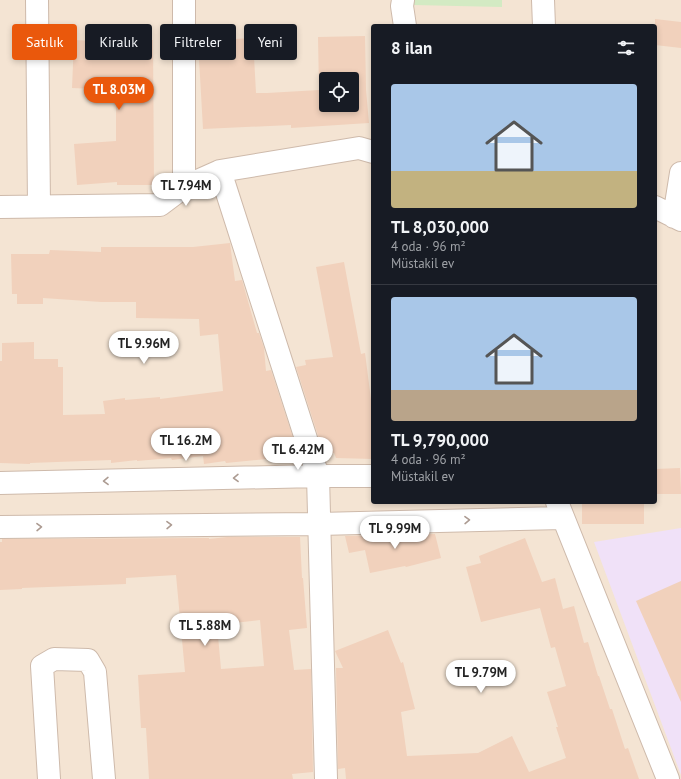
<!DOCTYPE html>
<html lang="tr">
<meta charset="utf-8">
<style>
:root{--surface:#171b24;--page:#242831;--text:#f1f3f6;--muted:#9ea1a6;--line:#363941;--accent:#ea580c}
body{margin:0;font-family:"PT Sans",sans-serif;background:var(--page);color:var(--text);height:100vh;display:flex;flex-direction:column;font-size:15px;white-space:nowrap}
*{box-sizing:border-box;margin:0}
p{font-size:13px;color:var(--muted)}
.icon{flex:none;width:22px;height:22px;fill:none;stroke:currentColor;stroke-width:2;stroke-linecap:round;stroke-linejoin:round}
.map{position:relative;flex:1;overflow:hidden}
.panel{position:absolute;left:371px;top:24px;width:286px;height:480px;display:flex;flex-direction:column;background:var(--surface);border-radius:4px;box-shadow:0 2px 6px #0003}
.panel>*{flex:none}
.banner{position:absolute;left:12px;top:24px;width:299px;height:36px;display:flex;gap:8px}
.buttons{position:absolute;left:319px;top:72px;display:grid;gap:8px}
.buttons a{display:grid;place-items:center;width:40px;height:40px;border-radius:4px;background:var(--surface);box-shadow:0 2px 6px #0003;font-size:20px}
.price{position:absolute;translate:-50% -34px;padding:0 9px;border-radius:14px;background:#fff;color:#222;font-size:13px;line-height:26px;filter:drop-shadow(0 1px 2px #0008)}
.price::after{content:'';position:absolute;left:50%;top:24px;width:12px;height:9px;margin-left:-6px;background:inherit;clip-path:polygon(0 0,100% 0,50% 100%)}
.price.selected{background:var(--accent);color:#fff}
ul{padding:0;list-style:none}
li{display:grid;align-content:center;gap:8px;height:212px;padding:0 20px}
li+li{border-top:1px solid var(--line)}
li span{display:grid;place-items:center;height:124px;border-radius:4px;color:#555}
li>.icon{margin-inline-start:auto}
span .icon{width:72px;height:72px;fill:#fffc;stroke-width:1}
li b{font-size:17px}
h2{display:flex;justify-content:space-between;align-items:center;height:48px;padding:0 20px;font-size:17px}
.pill{padding:0 14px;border-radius:4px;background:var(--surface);box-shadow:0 2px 6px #0003;font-size:14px;line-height:36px}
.pill.selected{background:var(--accent);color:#fff}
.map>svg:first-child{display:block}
.residential{fill:#f4e4d3;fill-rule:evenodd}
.education{fill:#f0e1f8}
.green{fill:#d3eac3}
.building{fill:#f1d1bc;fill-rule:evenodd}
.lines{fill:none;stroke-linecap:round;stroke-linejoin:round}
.minor-casing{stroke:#cebaab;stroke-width:24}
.minor{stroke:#fff;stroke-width:22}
.oneway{stroke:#ac9b92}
</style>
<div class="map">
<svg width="681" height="779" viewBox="0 0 681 779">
<rect width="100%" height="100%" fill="#fcf3e5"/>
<path class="residential" d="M 0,0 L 681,0 L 681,779 L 0,779 ZM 373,26 L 655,26 L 655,502 L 373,502 ZM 326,79 L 352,79 L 352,105 L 326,105 Z"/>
<path class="education" d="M 681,528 L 681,775 L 594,542 Z"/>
<path class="green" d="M 414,0 L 502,0 L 502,7 L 413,5 Z"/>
<path class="building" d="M 655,19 L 681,22 L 681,48 L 655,45 Z
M 365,36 L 366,90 L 369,123 L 291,128 L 291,125 L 203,129 L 198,41 L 253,38 L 256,93 L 267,93 L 319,90 L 318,37 ZM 326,79 L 352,79 L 352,105 L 326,105 Z
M 74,40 L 116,42 L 116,40 L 153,40 L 154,185 L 117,185 L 117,182 L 77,185 L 74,144 L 116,141 L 116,90 L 72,88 Z
M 230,243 L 235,281 L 242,280 L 257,333 L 259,333 L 264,348 L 266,371 L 271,370 L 299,456 L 226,463 L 225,461 L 204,464 L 203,456 L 172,460 L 171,458 L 137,461 L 137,460 L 111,463 L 111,460 L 30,463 L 30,464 L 0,463 L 0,361 L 2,361 L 2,343 L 34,342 L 34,359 L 58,359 L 58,367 L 63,367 L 63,415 L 105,414 L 103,401 L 125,398 L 125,400 L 160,397 L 160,399 L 223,391 L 218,334 L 200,336 L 199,319 L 136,318 L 136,302 L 101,302 L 43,298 L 43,304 L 17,304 L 17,294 L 12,294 L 11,254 L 49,254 L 50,250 L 101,252 L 101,247 L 193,247 Z
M 344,262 L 361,354 L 365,353 L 373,415 L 373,459 L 336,458 L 334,453 L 324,454 L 296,367 L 306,365 L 305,360 L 333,357 L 316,267 Z
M 680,468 L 681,494 L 655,494 L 655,469 Z
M 582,502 L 644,502 L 644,524 L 582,524 Z
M 435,534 L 441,558 L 406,567 L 405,566 L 370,573 L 365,550 L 349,553 L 345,536 Z
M 227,537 L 300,537 L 302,578 L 303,578 L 307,628 L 289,630 L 294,670 L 311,669 L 313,772 L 292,774 L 293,779 L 149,779 L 146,728 L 141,728 L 138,675 L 185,672 L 176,575 L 126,578 L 126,584 L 22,588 L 22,589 L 0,590 L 0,542 L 2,542 L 2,539 L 209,538 L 209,539 ZM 260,620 L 264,666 L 221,669 L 217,625 Z
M 525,538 L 542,582 L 555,578 L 563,609 L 574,606 L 584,643 L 588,642 L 598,676 L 599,676 L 610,709 L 612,709 L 625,749 L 628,748 L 639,779 L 346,779 L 345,768 L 338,769 L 336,668 L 343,668 L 335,651 L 388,630 L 401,663 L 403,662 L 415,709 L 401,712 L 407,756 L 478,753 L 512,736 L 529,772 L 566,758 L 556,727 L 558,727 L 547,692 L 566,686 L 555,647 L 551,648 L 540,608 L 481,622 L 466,567 L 481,563 L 479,556 Z
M 681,581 L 681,702 L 636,601 Z"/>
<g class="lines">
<g class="minor-casing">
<path id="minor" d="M 37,0 L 39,206
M 184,0 L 184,187
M 403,0 L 402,6 L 405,26
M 543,0 L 544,26
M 220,171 L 318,476 L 326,779
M 0,207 L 160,205 L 184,187 L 220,171 L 359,148 L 373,152
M 655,207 L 681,220
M 674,217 L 681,173
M 0,483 L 318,476 L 373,476
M 557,502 L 668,779
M 0,527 L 319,524 L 563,518
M 49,779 L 42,666 L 54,659 L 88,660 L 95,672 L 104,779"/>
</g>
<use href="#minor" class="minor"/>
</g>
<defs><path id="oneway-chevron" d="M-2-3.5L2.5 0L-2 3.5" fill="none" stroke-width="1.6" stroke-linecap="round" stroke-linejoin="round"/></defs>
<g class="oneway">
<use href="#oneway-chevron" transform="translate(236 478) rotate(179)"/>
<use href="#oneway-chevron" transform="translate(106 481) rotate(179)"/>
<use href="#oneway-chevron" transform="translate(467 520) rotate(-1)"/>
<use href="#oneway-chevron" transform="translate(169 525) rotate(-1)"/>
<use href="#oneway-chevron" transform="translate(39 527) rotate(-1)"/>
</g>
</svg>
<div class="buttons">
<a><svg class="icon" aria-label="locate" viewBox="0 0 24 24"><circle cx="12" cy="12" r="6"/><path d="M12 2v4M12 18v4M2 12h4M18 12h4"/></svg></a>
</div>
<b class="price selected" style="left:119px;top:111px">TL 8.03M</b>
<b class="price" style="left:186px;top:207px">TL 7.94M</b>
<b class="price" style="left:144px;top:365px">TL 9.96M</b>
<b class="price" style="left:186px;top:462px">TL 16.2M</b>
<b class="price" style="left:298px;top:471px">TL 6.42M</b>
<b class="price" style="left:395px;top:550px">TL 9.99M</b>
<b class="price" style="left:205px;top:647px">TL 5.88M</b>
<b class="price" style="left:481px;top:694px">TL 9.79M</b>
<div class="banner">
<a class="pill selected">Satılık</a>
<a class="pill">Kiralık</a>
<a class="pill">Filtreler</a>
<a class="pill">Yeni</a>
</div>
<section class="panel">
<h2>8 ilan<svg class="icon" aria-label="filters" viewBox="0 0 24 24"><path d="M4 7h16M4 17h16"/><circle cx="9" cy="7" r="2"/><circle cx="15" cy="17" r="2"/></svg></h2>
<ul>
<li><span style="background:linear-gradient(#a9c7e8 70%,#c2b280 0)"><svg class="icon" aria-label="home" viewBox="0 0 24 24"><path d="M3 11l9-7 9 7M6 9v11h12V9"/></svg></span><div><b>TL 8,030,000</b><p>4 oda · 96 m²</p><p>Müstakil ev</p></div></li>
<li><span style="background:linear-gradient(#a9c7e8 75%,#b9a48a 0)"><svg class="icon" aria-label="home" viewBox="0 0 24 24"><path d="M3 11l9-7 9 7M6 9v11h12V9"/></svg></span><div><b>TL 9,790,000</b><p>4 oda · 96 m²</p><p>Müstakil ev</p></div></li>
</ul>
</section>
</div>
